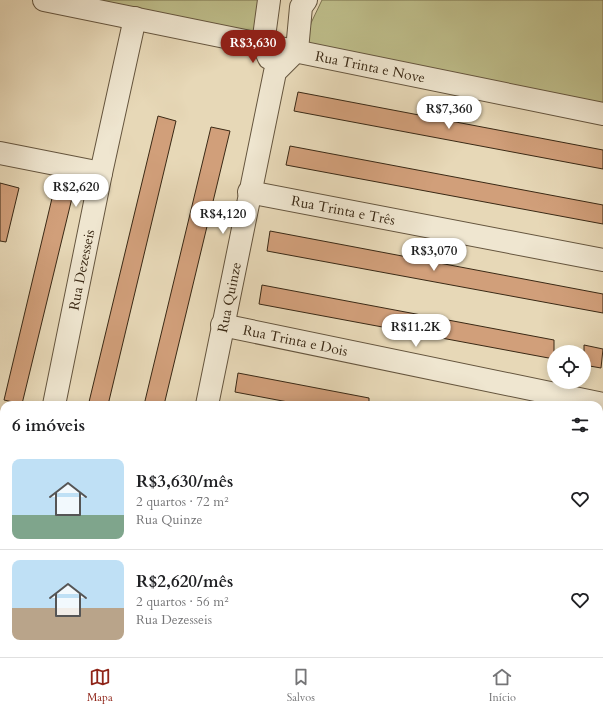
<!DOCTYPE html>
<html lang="pt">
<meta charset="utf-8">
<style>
:root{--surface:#fff;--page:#f2f2f2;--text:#202124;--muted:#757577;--line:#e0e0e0;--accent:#8f2418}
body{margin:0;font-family:Cardo,serif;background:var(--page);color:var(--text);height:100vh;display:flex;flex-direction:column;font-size:15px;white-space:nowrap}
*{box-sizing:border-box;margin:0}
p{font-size:13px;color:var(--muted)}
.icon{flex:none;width:22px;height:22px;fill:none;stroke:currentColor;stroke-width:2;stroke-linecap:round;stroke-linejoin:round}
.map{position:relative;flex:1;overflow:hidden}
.sheet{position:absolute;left:0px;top:401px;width:603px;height:256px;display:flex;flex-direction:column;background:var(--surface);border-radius:12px 12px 0 0;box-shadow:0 2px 10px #0003}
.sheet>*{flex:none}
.buttons{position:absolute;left:547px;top:345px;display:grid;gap:8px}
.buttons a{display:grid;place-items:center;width:44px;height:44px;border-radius:50%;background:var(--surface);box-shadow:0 2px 10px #0003;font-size:20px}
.price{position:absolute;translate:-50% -34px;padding:0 9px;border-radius:14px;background:#fff;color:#222;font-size:13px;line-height:26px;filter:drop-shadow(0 1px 2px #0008)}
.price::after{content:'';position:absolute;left:50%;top:24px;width:12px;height:9px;margin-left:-6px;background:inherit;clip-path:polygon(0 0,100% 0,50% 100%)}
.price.active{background:var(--accent);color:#fff}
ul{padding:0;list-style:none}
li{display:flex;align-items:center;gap:12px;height:100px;padding:0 12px}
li+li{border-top:1px solid var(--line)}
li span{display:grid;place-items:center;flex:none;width:112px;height:80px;border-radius:8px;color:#555}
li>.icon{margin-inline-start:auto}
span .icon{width:48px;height:48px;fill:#fffc;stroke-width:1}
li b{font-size:17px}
h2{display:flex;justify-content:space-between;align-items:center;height:48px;padding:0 12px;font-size:17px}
.dock{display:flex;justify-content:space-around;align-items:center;height:56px;border-top:1px solid var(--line);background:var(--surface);font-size:11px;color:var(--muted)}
.dock a{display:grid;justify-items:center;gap:2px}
.dock .active{color:var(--accent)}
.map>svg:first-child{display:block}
.green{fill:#bdbc89;stroke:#7c724f}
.building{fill:#d19f7a;stroke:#3a2915}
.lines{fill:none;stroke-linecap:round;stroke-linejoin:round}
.minor-casing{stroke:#65553e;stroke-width:24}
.minor{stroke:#efe6d0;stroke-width:22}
.labels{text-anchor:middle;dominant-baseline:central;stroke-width:3;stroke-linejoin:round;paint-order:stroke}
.street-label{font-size:14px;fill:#3a2915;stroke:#efe6d0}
</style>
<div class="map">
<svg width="603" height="657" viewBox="0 0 603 657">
<rect width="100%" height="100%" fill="#e7d8b7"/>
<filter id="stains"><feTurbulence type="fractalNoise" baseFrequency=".005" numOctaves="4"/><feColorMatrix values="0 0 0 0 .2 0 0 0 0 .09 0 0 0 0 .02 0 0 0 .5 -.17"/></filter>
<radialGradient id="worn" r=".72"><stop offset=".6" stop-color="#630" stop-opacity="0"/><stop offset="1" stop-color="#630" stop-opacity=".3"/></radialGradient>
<path class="green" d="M 86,0 L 261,0 L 257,35 Z
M 322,0 L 603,0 L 603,105 L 306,47 L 311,23 Z"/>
<path class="building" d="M 298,92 L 603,150 L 603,169 L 294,111 Z
M 158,116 L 176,121 L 108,405 L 102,405 L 89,402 Z
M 211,127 L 230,131 L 164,405 L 144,405 Z
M 290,146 L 603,205 L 603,224 L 286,165 Z
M 0,183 L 19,188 L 6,242 L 0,241 Z
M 53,194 L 72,198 L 22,404 L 4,400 Z
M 270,231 L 603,294 L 603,313 L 267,251 Z
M 262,285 L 554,340 L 554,359 L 259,304 Z
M 584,345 L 603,349 L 601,368 L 584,365 Z
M 238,373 L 369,398 L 369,405 L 304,405 L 235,392 Z"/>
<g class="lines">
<g class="minor-casing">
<g id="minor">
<path id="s1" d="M 44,0 L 603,114"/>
<path d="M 269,0 L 263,44 L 269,58"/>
<path d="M 0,153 L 101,173"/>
<path id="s2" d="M 249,192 L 603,260"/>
<path id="s3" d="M 222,325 L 603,404"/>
<path id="s4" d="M 54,405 L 101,173 L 135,18"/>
<path id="s5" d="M 207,405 L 275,72 L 297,50 L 301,7 L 306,0"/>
<path d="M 599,433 L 603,417"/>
<path d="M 599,496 L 603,497"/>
<path d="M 398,653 L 419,657"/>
<path d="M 13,657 L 14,653"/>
<path d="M 158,657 L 158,653"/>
<path d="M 542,657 L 543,653"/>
</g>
</g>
<use href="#minor" class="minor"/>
</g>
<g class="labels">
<g class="street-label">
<text stroke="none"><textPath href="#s1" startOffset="333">Rua Trinta e Nove</textPath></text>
<text stroke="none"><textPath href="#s2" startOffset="96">Rua Trinta e Três</textPath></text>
<text stroke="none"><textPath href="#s4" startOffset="138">Rua Dezesseis</textPath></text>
<text stroke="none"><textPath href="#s5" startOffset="110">Rua Quinze</textPath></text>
<text stroke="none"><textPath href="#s3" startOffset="75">Rua Trinta e Dois</textPath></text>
</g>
</g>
<rect width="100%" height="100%" filter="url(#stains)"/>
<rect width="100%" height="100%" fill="url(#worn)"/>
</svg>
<div class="buttons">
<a><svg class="icon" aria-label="locate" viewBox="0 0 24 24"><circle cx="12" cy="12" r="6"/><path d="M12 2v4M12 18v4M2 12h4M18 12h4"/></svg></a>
</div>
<b class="price active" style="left:253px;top:64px">R$3,630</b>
<b class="price" style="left:449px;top:130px">R$7,360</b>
<b class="price" style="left:76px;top:208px">R$2,620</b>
<b class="price" style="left:223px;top:235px">R$4,120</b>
<b class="price" style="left:434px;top:272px">R$3,070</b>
<b class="price" style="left:416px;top:348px">R$11.2K</b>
<section class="sheet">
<h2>6 imóveis<svg class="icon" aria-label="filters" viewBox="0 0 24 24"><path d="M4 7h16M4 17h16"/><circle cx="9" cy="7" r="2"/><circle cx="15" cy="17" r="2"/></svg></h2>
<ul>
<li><span style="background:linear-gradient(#bfe0f5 70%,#7fa58c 0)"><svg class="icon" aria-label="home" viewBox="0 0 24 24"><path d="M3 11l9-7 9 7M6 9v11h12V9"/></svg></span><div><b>R$3,630/mês</b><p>2 quartos · 72 m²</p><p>Rua Quinze</p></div><svg class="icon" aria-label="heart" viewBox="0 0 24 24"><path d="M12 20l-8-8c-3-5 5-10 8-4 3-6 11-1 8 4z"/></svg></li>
<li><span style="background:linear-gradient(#bfe0f5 60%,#b9a48a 0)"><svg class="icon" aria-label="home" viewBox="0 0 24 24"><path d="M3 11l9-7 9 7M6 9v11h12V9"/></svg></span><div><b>R$2,620/mês</b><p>2 quartos · 56 m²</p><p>Rua Dezesseis</p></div><svg class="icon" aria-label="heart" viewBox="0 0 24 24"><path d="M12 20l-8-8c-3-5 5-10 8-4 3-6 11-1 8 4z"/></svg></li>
</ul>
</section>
</div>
<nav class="dock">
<a class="active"><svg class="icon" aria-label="map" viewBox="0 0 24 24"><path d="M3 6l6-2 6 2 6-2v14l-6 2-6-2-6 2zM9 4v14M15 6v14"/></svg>Mapa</a>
<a><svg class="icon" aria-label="saved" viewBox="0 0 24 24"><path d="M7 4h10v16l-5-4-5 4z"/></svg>Salvos</a>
<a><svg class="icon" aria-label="home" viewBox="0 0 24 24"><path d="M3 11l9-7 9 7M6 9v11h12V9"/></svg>Início</a>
</nav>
